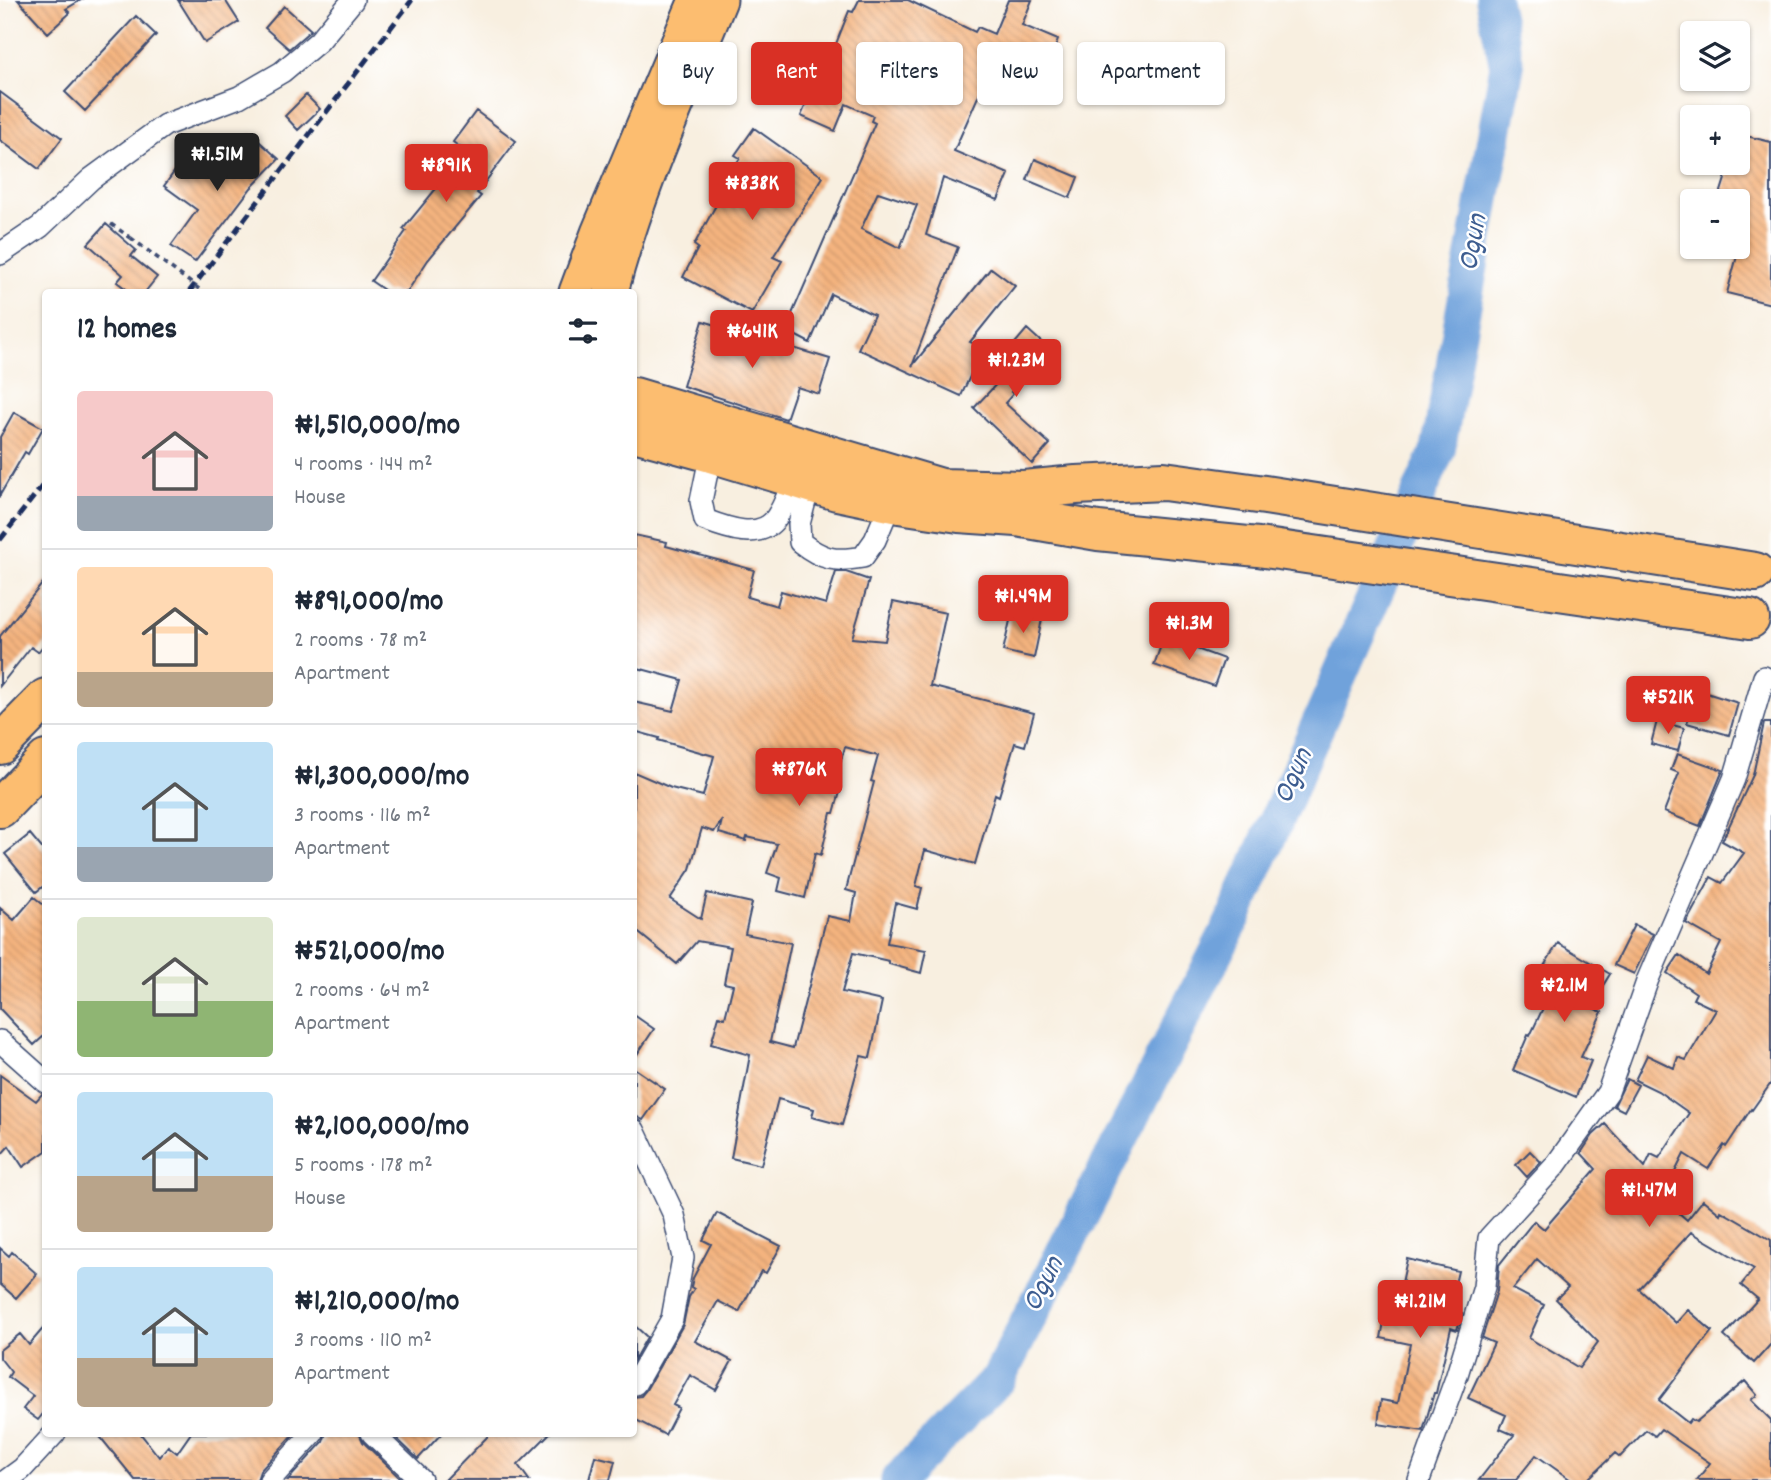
<!DOCTYPE html>
<meta charset="utf-8">
<style>
:root{--surface:#fff;--page:#f2f2f3;--text:#1f2937;--muted:#747a83;--line:#e0e1e3;--accent:#d93025}
body{margin:0;font-family:Dekko,sans-serif;background:var(--page);color:var(--text);height:100vh;display:flex;flex-direction:column;font-size:26px;white-space:nowrap}
*{box-sizing:border-box;margin:0}
p{font-size:23px;color:var(--muted)}
.icon{flex:none;width:38px;height:38px;fill:none;stroke:currentColor;stroke-width:2;stroke-linecap:round;stroke-linejoin:round}
.map{position:relative;flex:1;overflow:hidden}
.sheet{position:absolute;left:42px;top:289px;width:595px;height:1148px;display:flex;flex-direction:column;background:var(--surface);border-radius:7px;box-shadow:0 2px 5px #0004}
.sheet>*{flex:none}
.banner{position:absolute;left:658px;top:42px;width:665px;height:63px;display:flex;gap:14px}
.tools{position:absolute;left:1680px;top:21px;display:grid;gap:14px}
.tools a{display:grid;place-items:center;width:70px;height:70px;border-radius:7px;background:var(--surface);box-shadow:0 2px 5px #0004;font-size:35px}
.price{position:absolute;translate:-50% -60px;padding:0 16px;border-radius:7px;background:var(--accent);color:#fff;font-size:23px;line-height:46px;filter:drop-shadow(0 2px 4px #0008)}
.price::after{content:'';position:absolute;left:50%;top:42px;width:21px;height:16px;margin-left:-10px;background:inherit;clip-path:polygon(0 0,100% 0,50% 100%)}
.price.on{background:#222;color:#fff}
ul{padding:0;list-style:none}
li{display:flex;align-items:center;gap:21px;height:175px;padding:0 35px}
li+li{border-top:2px solid var(--line)}
li span{display:grid;place-items:center;flex:none;width:196px;height:140px;border-radius:7px;color:#555}
li>.icon{margin-inline-start:auto}
span .icon{width:84px;height:84px;fill:#fffc;stroke-width:1}
li b{font-size:30px}
h2{display:flex;justify-content:space-between;align-items:center;height:84px;padding:0 35px;font-size:30px}
.chip{padding:0 24px;border-radius:7px;background:var(--surface);box-shadow:0 2px 5px #0004;font-size:24px;line-height:63px}
.chip.on{background:var(--accent);color:#fff}
.map>svg:first-child{display:block}
.lines{fill:none;stroke-linecap:round;stroke-linejoin:round}
.river{stroke:#70a2db;stroke-width:35}
.building{fill:url(#building-back-hatch);fill-rule:evenodd}
.street-casing{stroke:#3c4c72;stroke-width:24}
.primary-casing{stroke:#3c4c72;stroke-width:37}
.highway-casing{stroke:#3c4c72;stroke-width:42}
.path{stroke:#3c4c72;stroke-width:3.5;stroke-dasharray:5 5;stroke-linecap:butt}
.street{stroke:#fff;stroke-width:21}
.primary{stroke:#fcbd6f;stroke-width:33}
.highway{stroke:#fcbd6f;stroke-width:38}
.rail{stroke:#1b2f5e;stroke-width:5;stroke-dasharray:10 5;stroke-linecap:butt}
.path-bridge{stroke:#3c4c72;stroke-width:3.5;stroke-dasharray:5 5;stroke-linecap:butt}
.labels{text-anchor:middle;dominant-baseline:central;stroke-width:5;stroke-linejoin:round;paint-order:stroke}
.water-label{font-size:30px;font-style:italic;fill:#3d5d90;stroke:#fff}
</style>
<div class="map">
<svg width="1771" height="1480" viewBox="0 0 1771 1480">
<defs>
<pattern id="building-back-hatch" width="6" height="6" patternUnits="userSpaceOnUse" patternTransform="scale(1.75)"><rect width="6" height="6" fill="#f4b37e"/><path d="M-1 5l2 2M0 0l6 6M5-1l2 2" fill="none" stroke="#d19a6f"/></pattern>
</defs>
<rect width="100%" height="100%" fill="#fff"/>
<filter id="ink" filterUnits="userSpaceOnUse"><feTurbulence type="fractalNoise" baseFrequency=".0143" numOctaves="2"/><feDisplacementMap in="SourceGraphic" scale="14" xChannelSelector="R" yChannelSelector="G"/><feConvolveMatrix kernelMatrix="1 2 1 2 8 2 1 2 1" color-interpolation-filters="sRGB"/></filter>
<filter id="wash" filterUnits="userSpaceOnUse"><feTurbulence type="fractalNoise" baseFrequency=".00686" numOctaves="4" result="noise"/><feDisplacementMap in="SourceGraphic" scale="28" xChannelSelector="R" yChannelSelector="G"/><feGaussianBlur stdDeviation="1.57" result="paint"/><feColorMatrix in="noise" values="0 0 0 0 0 0 0 0 0 0 0 0 0 0 0 0 0 1.4 0 .05"/><feComposite in="paint" operator="in"/></filter>
<g filter="url(#wash)">
<rect width="100%" height="100%" fill="#f8efe0"/>
<g class="lines">
<path class="river" d="M 898,1480 L 998,1379 L 1231,924 L 1438,450 L 1507,66 L 1493,0"/>
</g>
<g id="blocks">
<path class="building" d="M 18,0 L 81,0 L 66,9 L 70,13 L 48,33 Z
M 178,0 L 225,0 L 239,22 L 205,43 Z
M 859,0 L 908,0 L 975,32 L 978,27 L 994,34 L 1008,0 L 1032,0 L 1022,25 L 1058,40 L 1046,70 L 1008,54 L 988,96 L 980,92 L 954,151 L 1009,174 L 998,200 L 943,178 L 926,235 L 958,247 L 912,366 L 991,268 L 1015,286 L 970,342 L 983,348 L 961,396 L 858,349 L 874,315 L 831,294 L 810,343 L 785,330 L 875,123 L 871,121 L 873,116 L 846,104 L 835,131 L 801,116 L 824,62 L 828,64 L 849,11 L 853,12 ZM 878,192 L 917,205 L 900,248 L 861,229 Z
M 284,6 L 311,30 L 289,49 L 265,28 Z
M 136,16 L 156,35 L 85,111 L 65,92 Z
M 0,92 L 62,138 L 39,169 L 0,140 Z
M 306,95 L 320,109 L 298,130 L 285,116 Z
M 476,111 L 516,141 L 477,193 L 481,196 L 428,260 L 407,292 L 387,292 L 371,281 L 406,231 L 403,229 L 466,152 L 453,142 Z
M 754,128 L 823,177 L 773,257 L 782,261 L 752,313 L 683,277 L 698,248 L 694,245 L 726,187 L 723,185 L 740,158 L 735,155 Z
M 251,134 L 279,159 L 251,188 L 195,262 L 171,246 L 197,210 L 164,186 L 185,157 L 213,177 Z
M 1738,134 L 1771,142 L 1771,304 L 1727,293 L 1737,256 L 1738,201 L 1718,201 L 1730,163 L 1738,163 Z
M 1035,159 L 1078,177 L 1070,198 L 1027,180 Z
M 106,224 L 136,250 L 131,256 L 157,277 L 145,292 L 130,292 L 117,282 L 123,275 L 88,244 Z
M 703,321 L 830,359 L 819,394 L 797,387 L 786,419 L 683,386 Z
M 1027,329 L 1049,349 L 1011,392 L 1013,394 L 1005,403 L 1050,444 L 1032,464 L 974,408 L 1015,364 L 1005,355 Z
M 14,412 L 43,428 L 28,454 L 25,452 L 0,495 L 0,437 Z
M 634,535 L 667,542 L 666,546 L 754,570 L 747,597 L 777,606 L 781,591 L 826,604 L 836,572 L 846,572 L 869,580 L 852,638 L 885,641 L 893,602 L 946,613 L 930,686 L 1034,713 L 1025,746 L 1015,743 L 999,796 L 995,794 L 975,864 L 925,850 L 916,886 L 922,888 L 917,909 L 895,903 L 887,943 L 926,950 L 921,973 L 889,964 L 889,961 L 853,953 L 842,992 L 882,1001 L 870,1058 L 861,1056 L 842,1125 L 812,1117 L 814,1109 L 778,1099 L 761,1165 L 731,1158 L 750,1055 L 711,1044 L 719,1016 L 725,1018 L 733,985 L 724,983 L 731,947 L 697,941 L 677,964 L 634,929 L 634,772 L 671,788 L 703,796 L 714,756 L 658,740 L 659,738 L 634,731 L 634,702 L 673,711 L 682,680 L 634,667 ZM 845,747 L 878,756 L 871,781 L 874,782 L 846,890 L 856,893 L 851,921 L 827,916 L 793,1048 L 770,1042 L 791,943 L 745,934 L 752,903 L 707,893 L 701,919 L 670,899 L 690,869 L 702,828 L 714,832 L 722,820 L 719,833 L 746,841 L 747,837 L 777,844 L 767,873 L 781,878 L 778,891 L 805,898 L 815,853 L 821,855 L 831,813 L 834,813 L 840,792 L 832,790 Z
M 46,579 L 46,642 L 38,652 L 31,647 L 0,686 L 0,636 Z
M 1012,612 L 1042,619 L 1034,658 L 1003,651 Z
M 1164,637 L 1224,659 L 1214,686 L 1154,665 Z
M 1697,690 L 1738,703 L 1729,735 L 1687,723 Z
M 1657,721 L 1684,728 L 1678,751 L 1651,744 Z
M 1764,723 L 1771,723 L 1771,1083 L 1752,1110 L 1751,1109 L 1726,1147 L 1724,1145 L 1708,1169 L 1684,1154 L 1662,1198 L 1687,1220 L 1703,1200 L 1720,1214 L 1721,1211 L 1771,1240 L 1771,1344 L 1754,1363 L 1724,1336 L 1758,1299 L 1741,1285 L 1754,1269 L 1691,1232 L 1639,1289 L 1676,1323 L 1688,1310 L 1712,1331 L 1659,1400 L 1688,1423 L 1691,1419 L 1696,1422 L 1745,1381 L 1757,1395 L 1751,1400 L 1771,1420 L 1771,1480 L 1697,1480 L 1710,1463 L 1661,1429 L 1655,1436 L 1646,1430 L 1620,1457 L 1615,1453 L 1587,1480 L 1571,1480 L 1536,1455 L 1516,1480 L 1479,1480 L 1514,1435 L 1500,1429 L 1506,1415 L 1468,1398 L 1494,1343 L 1482,1338 L 1497,1291 L 1499,1265 L 1534,1221 L 1544,1229 L 1596,1169 L 1581,1153 L 1593,1135 L 1605,1124 L 1645,1167 L 1651,1154 L 1659,1158 L 1689,1113 L 1658,1091 L 1635,1080 L 1647,1055 L 1674,1068 L 1678,1057 L 1686,1060 L 1716,1010 L 1693,999 L 1696,993 L 1667,973 L 1679,955 L 1706,974 L 1721,943 L 1686,923 L 1711,877 L 1722,883 L 1744,853 L 1722,841 L 1753,775 ZM 1537,1259 L 1568,1287 L 1556,1299 L 1598,1342 L 1579,1368 L 1529,1338 L 1544,1305 L 1513,1289 Z
M 1677,754 L 1723,770 L 1700,826 L 1664,812 L 1679,773 L 1671,770 Z
M 30,834 L 46,853 L 46,884 L 36,892 L 5,854 Z
M 34,897 L 46,907 L 46,1034 L 34,1045 L 0,1009 L 0,908 L 14,920 Z
M 1634,925 L 1653,934 L 1634,974 L 1614,965 Z
M 1558,943 L 1610,974 L 1590,1007 L 1602,1012 L 1581,1057 L 1591,1061 L 1576,1097 L 1513,1070 L 1528,1035 L 1530,1036 L 1556,980 L 1541,971 Z
M 634,1015 L 654,1029 L 634,1059 Z
M 634,1068 L 665,1089 L 643,1120 L 634,1115 Z
M 0,1075 L 36,1101 L 42,1094 L 46,1095 L 46,1151 L 23,1167 L 9,1146 L 0,1156 Z
M 1627,1079 L 1638,1085 L 1624,1111 L 1614,1106 Z
M 1530,1151 L 1541,1162 L 1527,1177 L 1516,1165 Z
M 717,1213 L 781,1246 L 766,1273 L 761,1271 L 739,1312 L 718,1301 L 695,1341 L 732,1361 L 716,1390 L 690,1375 L 673,1405 L 679,1408 L 665,1435 L 634,1419 L 634,1397 L 641,1396 L 646,1390 L 683,1325 L 689,1297 L 694,1289 L 691,1287 L 693,1278 L 711,1244 L 703,1240 Z
M 0,1248 L 9,1256 L 12,1252 L 37,1274 L 16,1298 L 0,1284 Z
M 1407,1259 L 1458,1271 L 1449,1310 L 1462,1313 L 1457,1330 L 1451,1328 L 1436,1393 L 1434,1393 L 1423,1431 L 1378,1424 L 1381,1400 L 1398,1403 L 1410,1344 L 1381,1338 L 1387,1305 L 1397,1307 Z
M 46,1325 L 46,1410 L 38,1420 L 23,1409 L 33,1396 L 8,1377 L 11,1372 L 0,1358 L 0,1350 L 20,1334 L 29,1345 Z
M 634,1325 L 647,1337 L 634,1360 Z
M 97,1433 L 140,1433 L 159,1457 L 168,1446 L 177,1453 L 191,1433 L 295,1433 L 260,1471 L 257,1480 L 135,1480 Z
M 326,1433 L 359,1433 L 363,1442 L 402,1480 L 288,1480 L 323,1442 Z
M 391,1433 L 442,1433 L 418,1459 Z
M 491,1433 L 550,1433 L 518,1465 L 529,1480 L 445,1480 Z
M 595,1456 L 615,1461 L 610,1480 L 589,1480 Z"/>
</g>
</g>
<g filter="url(#ink)">
<use href="#blocks" fill-opacity="0" stroke="#3c4c72" stroke-width="2"/>
<g class="lines">
<g class="street-casing">
<path id="street" d="M 0,254 L 40,227 L 91,179 L 165,125 L 239,97 L 282,72 L 319,41 L 353,0
M 711,453 L 701,501 L 705,520 C 726,528 760,541 776,518 C 784,507 789,491 795,478
M 810,482 L 799,524 L 800,542 C 823,560 835,562 863,557 L 875,540 L 891,502
M 0,1041 L 46,1082
M 634,1130 L 674,1215 L 683,1258 L 672,1319 L 635,1384
M 372,1433 L 421,1480
M 7,1480 L 22,1469 L 55,1433
M 270,1480 L 313,1433
M 1419,1480 L 1456,1378 L 1484,1287 L 1489,1238 L 1555,1166 L 1608,1092 L 1648,979 L 1734,779 L 1764,677"/>
</g>
<g class="primary-casing">
<path id="primary" d="M 576,292 L 598,233 L 696,0
M 611,292 C 637,191 681,96 720,0"/>
</g>
<g class="highway-casing">
<path id="highway" d="M 634,397 L 941,488 L 1024,490 L 1076,485 L 1164,481 L 1265,495 L 1755,572
M 634,432 L 711,453 L 837,491 L 899,504 L 959,513 L 1017,517 L 1098,531 L 1258,547 L 1750,619
M 0,745 L 46,698
M 0,808 L 46,760"/>
</g>
<path class="path" d="M 111,224 L 131,238"/>
<use href="#street" class="street"/>
<use href="#primary" class="primary"/>
<use href="#highway" class="highway"/>
<path class="rail" d="M 189,292 L 412,0
M 0,540 L 46,481"/>
<path class="path-bridge" d="M 131,238 L 203,292"/>
</g>
</g>
<g class="labels">
<g class="water-label">
<text transform="translate(1475 243) rotate(-80)">Ogun</text>
<text transform="translate(1295 777) rotate(-66)">Ogun</text>
<text transform="translate(1045 1285) rotate(-63)">Ogun</text>
</g>
</g>
</svg>
<div class="tools">
<a><svg class="icon" aria-label="layers" viewBox="0 0 24 24"><path d="M12 4l9 5-9 5-9-5zM3 14l9 5 9-5"/></svg></a>
<a>+</a>
<a>−</a>
</div>
<b class="price on" style="left:217px;top:193px">₦1.51M</b>
<b class="price" style="left:446px;top:204px">₦891K</b>
<b class="price" style="left:752px;top:222px">₦838K</b>
<b class="price" style="left:752px;top:370px">₦641K</b>
<b class="price" style="left:1016px;top:399px">₦1.23M</b>
<b class="price" style="left:1023px;top:635px">₦1.49M</b>
<b class="price" style="left:1189px;top:662px">₦1.3M</b>
<b class="price" style="left:1668px;top:736px">₦521K</b>
<b class="price" style="left:799px;top:808px">₦876K</b>
<b class="price" style="left:1564px;top:1024px">₦2.1M</b>
<b class="price" style="left:1649px;top:1229px">₦1.47M</b>
<b class="price" style="left:1420px;top:1340px">₦1.21M</b>
<div class="banner">
<a class="chip">Buy</a>
<a class="chip on">Rent</a>
<a class="chip">Filters</a>
<a class="chip">New</a>
<a class="chip">Apartment</a>
</div>
<section class="sheet">
<h2>12 homes<svg class="icon" aria-label="filters" viewBox="0 0 24 24"><path d="M4 7h16M4 17h16"/><circle cx="9" cy="7" r="2"/><circle cx="15" cy="17" r="2"/></svg></h2>
<ul>
<li><span style="background:linear-gradient(#f6c9c9 75%,#9aa5b1 0)"><svg class="icon" aria-label="home" viewBox="0 0 24 24"><path d="M3 11l9-7 9 7M6 9v11h12V9"/></svg></span><div><b>₦1,510,000/mo</b><p>4 rooms · 144 m²</p><p>House</p></div></li>
<li><span style="background:linear-gradient(#ffd9b3 75%,#b9a48a 0)"><svg class="icon" aria-label="home" viewBox="0 0 24 24"><path d="M3 11l9-7 9 7M6 9v11h12V9"/></svg></span><div><b>₦891,000/mo</b><p>2 rooms · 78 m²</p><p>Apartment</p></div></li>
<li><span style="background:linear-gradient(#bfe0f5 75%,#9aa5b1 0)"><svg class="icon" aria-label="home" viewBox="0 0 24 24"><path d="M3 11l9-7 9 7M6 9v11h12V9"/></svg></span><div><b>₦1,300,000/mo</b><p>3 rooms · 116 m²</p><p>Apartment</p></div></li>
<li><span style="background:linear-gradient(#dfe7d0 60%,#8fb573 0)"><svg class="icon" aria-label="home" viewBox="0 0 24 24"><path d="M3 11l9-7 9 7M6 9v11h12V9"/></svg></span><div><b>₦521,000/mo</b><p>2 rooms · 64 m²</p><p>Apartment</p></div></li>
<li><span style="background:linear-gradient(#bfe0f5 60%,#b9a48a 0)"><svg class="icon" aria-label="home" viewBox="0 0 24 24"><path d="M3 11l9-7 9 7M6 9v11h12V9"/></svg></span><div><b>₦2,100,000/mo</b><p>5 rooms · 178 m²</p><p>House</p></div></li>
<li><span style="background:linear-gradient(#bfe0f5 65%,#b9a48a 0)"><svg class="icon" aria-label="home" viewBox="0 0 24 24"><path d="M3 11l9-7 9 7M6 9v11h12V9"/></svg></span><div><b>₦1,210,000/mo</b><p>3 rooms · 110 m²</p><p>Apartment</p></div></li>
</ul>
</section>
</div>
